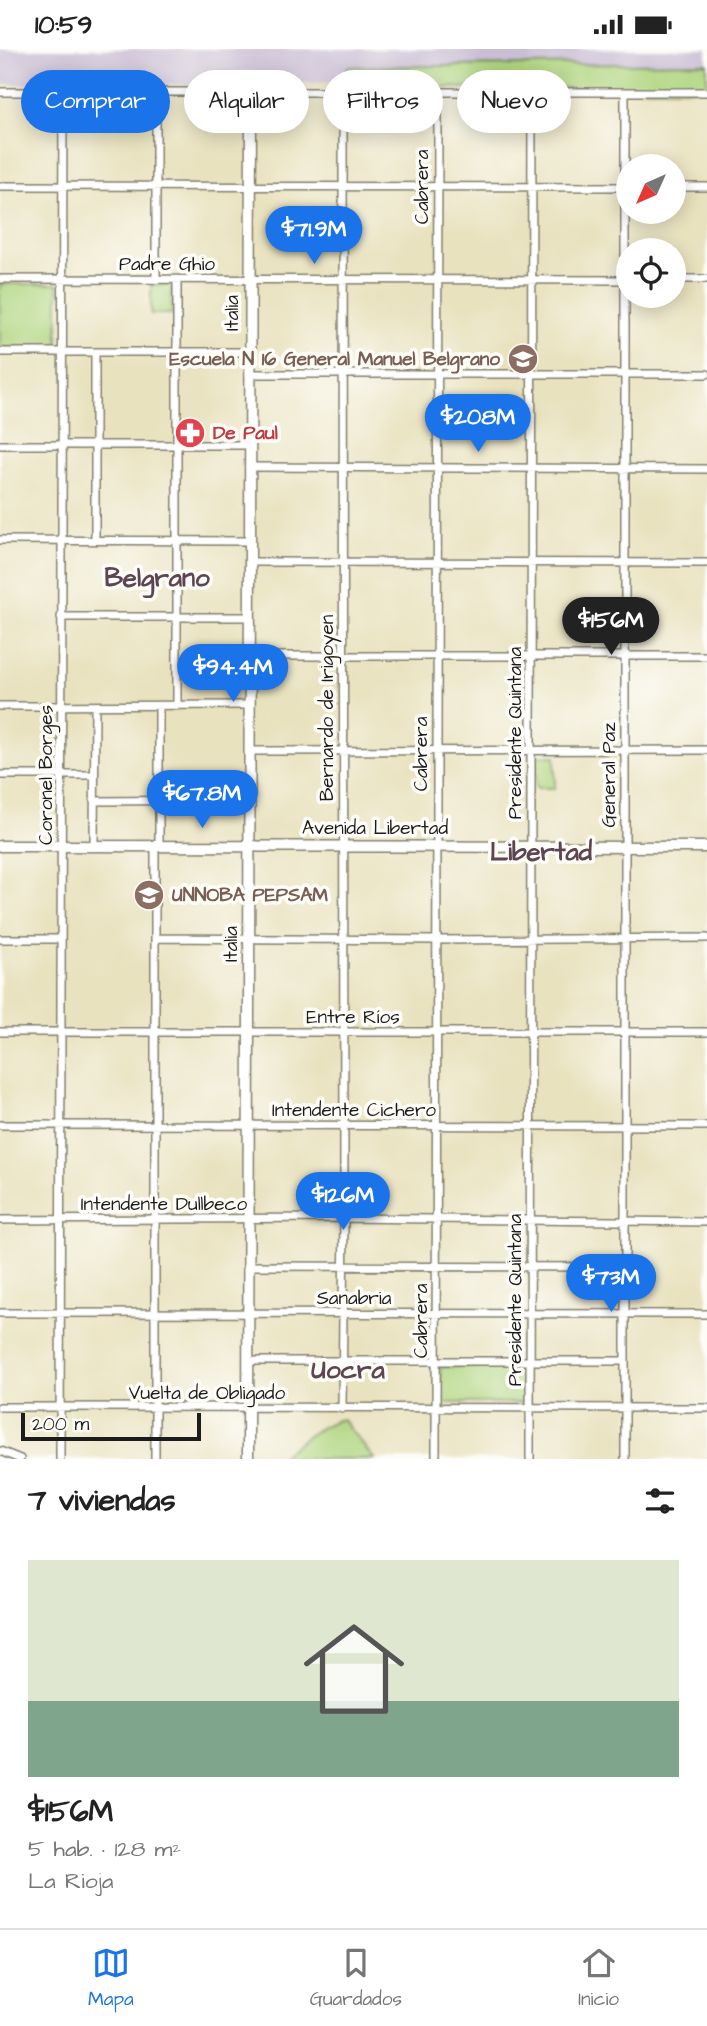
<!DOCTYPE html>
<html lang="es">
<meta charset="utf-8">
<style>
:root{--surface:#fff;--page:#f2f2f2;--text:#222;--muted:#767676;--line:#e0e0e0;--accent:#1a73e8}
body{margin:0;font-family:"Architects Daughter",sans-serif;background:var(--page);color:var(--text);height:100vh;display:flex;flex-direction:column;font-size:26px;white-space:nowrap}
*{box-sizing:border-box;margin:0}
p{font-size:23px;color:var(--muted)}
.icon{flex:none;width:38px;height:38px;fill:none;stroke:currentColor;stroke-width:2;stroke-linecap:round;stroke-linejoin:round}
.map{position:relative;height:1410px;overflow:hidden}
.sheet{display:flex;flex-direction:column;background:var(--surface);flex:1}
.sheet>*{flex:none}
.hud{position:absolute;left:21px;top:21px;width:665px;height:63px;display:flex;gap:14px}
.needle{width:46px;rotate:225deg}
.tools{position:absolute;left:616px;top:105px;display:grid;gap:14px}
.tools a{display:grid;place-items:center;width:70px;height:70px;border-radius:50%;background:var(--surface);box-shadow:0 4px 18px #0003;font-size:35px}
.scale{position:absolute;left:21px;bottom:18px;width:180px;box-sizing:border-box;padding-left:7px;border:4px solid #1c1c1c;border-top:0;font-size:19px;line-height:24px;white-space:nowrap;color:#1c1c1c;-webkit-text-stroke:5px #fdfcf7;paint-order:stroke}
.price{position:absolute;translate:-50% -60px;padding:0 16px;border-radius:24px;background:var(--accent);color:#fff;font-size:23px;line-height:46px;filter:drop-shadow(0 2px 4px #0008)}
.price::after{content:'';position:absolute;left:50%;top:42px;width:21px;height:16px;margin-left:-10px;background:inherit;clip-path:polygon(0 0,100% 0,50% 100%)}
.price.selected{background:#222;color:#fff}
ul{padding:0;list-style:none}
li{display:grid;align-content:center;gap:14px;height:371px;padding:0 28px}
li span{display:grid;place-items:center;height:217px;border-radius:0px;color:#555}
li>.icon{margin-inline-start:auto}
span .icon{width:126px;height:126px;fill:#fffc;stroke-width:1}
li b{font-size:30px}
h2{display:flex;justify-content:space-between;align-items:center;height:84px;padding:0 28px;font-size:30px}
.chip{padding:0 24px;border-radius:32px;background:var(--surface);box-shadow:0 4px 18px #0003;font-size:24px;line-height:63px}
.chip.selected{background:var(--accent);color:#fff}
.status{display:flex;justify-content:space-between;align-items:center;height:49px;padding:0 35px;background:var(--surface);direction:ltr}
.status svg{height:19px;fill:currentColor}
.menu{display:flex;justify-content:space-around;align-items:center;height:98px;border-top:2px solid var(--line);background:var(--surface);font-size:19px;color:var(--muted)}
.menu a{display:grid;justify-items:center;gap:4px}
.menu .selected{color:var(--accent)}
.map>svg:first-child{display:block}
.industrial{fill:#cbbfd5}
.green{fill:#afd57f;stroke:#66784e;stroke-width:2}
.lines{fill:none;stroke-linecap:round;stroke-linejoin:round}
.street-casing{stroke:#827f6e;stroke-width:10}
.secondary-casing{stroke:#827f6e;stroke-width:13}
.street{stroke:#fff;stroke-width:7}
.secondary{stroke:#fff;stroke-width:10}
.labels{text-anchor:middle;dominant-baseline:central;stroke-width:7;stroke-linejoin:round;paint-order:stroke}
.street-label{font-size:19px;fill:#1c1c1c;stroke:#fdfcf7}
.education-label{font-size:19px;font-weight:bold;fill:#785e54;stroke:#fdfcf7;text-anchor:end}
.health-label{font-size:19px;font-weight:bold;fill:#be3a42;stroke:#fdfcf7;text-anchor:start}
.district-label{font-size:26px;font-weight:bold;fill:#5d4652;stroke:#fdfcf7}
</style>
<div class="status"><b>10:59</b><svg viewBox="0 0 49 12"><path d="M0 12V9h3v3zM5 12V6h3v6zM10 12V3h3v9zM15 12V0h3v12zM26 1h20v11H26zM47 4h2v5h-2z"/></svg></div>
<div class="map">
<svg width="707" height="1410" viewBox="0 0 707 1410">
<rect width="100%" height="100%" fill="#fdfcf7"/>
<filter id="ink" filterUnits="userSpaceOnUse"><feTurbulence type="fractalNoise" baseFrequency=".0143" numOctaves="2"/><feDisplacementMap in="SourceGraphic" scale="14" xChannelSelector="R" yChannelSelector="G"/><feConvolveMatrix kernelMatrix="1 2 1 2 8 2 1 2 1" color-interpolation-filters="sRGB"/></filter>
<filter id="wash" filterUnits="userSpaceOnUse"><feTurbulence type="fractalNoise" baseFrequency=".00686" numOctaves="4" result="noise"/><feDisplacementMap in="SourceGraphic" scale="28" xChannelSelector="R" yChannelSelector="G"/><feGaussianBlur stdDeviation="1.57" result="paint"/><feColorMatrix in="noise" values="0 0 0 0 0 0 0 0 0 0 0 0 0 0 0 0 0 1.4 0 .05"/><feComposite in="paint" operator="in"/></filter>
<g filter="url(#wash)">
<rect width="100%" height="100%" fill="#e9e2bf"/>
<path class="industrial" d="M 0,0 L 707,0 L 707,14 L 348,18 L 348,33 L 245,36 L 0,35 Z"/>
<path class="green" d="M 707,14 L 707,40 L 348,38 L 347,18 Z
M 58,235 L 58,298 L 0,299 L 0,235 Z
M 151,236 L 171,236 L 172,265 L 151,265 Z
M 536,707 L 555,707 L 555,739 L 536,739 Z
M 524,1317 L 525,1354 L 441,1354 L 440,1318 Z
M 342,1370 L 374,1410 L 277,1410 C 296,1396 319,1375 342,1370 Z"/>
</g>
<g filter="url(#ink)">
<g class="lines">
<g class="street-casing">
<path id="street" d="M 0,43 L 707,43
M 625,43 L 625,1410
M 0,137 L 628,138
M 674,138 L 707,138
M 0,230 L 628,231
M 674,230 L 707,230
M 156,231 L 156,43
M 0,303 L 249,303
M 95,303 L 95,491
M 249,325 L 707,325
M 0,396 L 249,396
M 249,418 L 707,420
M 0,491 L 249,492
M 249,513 L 707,514
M 61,568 L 249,568
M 249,607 L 707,607
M 0,657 L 249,656
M 159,657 L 159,796
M 177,657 L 177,231
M 249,702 L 707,701
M 0,726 L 94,726
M 94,752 L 248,751
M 94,796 L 95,657
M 155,889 L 438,891 L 707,889
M 0,890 L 61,890
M 0,983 L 707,983
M 0,1076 L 707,1077
M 0,1171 L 344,1169 L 707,1173
M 249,1217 L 625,1218
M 0,1264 L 707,1265
M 248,1312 L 625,1312
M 0,1358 L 707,1359
M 342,1360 L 344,1169 L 343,43
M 0,1402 L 20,1410
M 60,1410 L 63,43
M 155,1410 L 155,796
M 436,1410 L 438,43
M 530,1410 L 532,43"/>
</g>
<g class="secondary-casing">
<path id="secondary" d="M 0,797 L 707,798
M 248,1410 L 251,43"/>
</g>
<use href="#street" class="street"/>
<use href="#secondary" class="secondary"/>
</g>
</g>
<defs>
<g id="school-disc" transform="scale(1.575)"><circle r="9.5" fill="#8d6e63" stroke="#fdfcf7"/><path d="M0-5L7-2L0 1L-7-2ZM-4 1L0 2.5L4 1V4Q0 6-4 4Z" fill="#fff"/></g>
<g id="pharmacy-disc" transform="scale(1.575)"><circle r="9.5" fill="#e0444e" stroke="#fdfcf7"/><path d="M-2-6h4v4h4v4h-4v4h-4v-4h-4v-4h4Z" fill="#fff"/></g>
<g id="university-disc" transform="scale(1.575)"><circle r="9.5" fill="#8d6e63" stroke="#fdfcf7"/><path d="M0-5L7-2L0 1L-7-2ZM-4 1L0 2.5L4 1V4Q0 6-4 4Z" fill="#fff"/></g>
</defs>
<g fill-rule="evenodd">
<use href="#school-disc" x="523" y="310"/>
<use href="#pharmacy-disc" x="190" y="384"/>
<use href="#university-disc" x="149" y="846"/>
</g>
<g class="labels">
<g class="street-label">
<text transform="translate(422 138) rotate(-90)">Cabrera</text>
<text x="167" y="215">Padre Ghio</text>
<text transform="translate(232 264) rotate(-90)">Italia</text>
<text transform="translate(327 659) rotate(-90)">Bernardo de Irigoyen</text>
<text transform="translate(515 684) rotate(-90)">Presidente Quintana</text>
<text transform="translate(421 705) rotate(-90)">Cabrera</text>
<text transform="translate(46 726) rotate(-90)">Coronel Borges</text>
<text transform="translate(609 726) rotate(-90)">General Paz</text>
<text x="375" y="779">Avenida Libertad</text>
<text transform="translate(231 895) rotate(-90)">Italia</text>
<text x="353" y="968">Entre Ríos</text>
<text x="354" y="1061">Intendente Cichero</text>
<text x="164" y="1155">Intendente Dullbeco</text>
<text x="354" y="1249">Sanabria</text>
<text transform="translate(515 1251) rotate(-90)">Presidente Quintana</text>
<text transform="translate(421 1272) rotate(-90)">Cabrera</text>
<text x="207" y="1344">Vuelta de Obligado</text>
</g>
<g class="education-label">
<text x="500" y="310">Escuela N 16 General Manuel Belgrano</text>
<text x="172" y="846" text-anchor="start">UNNOBA PEPSAM</text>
</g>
<g class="health-label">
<text x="213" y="384">De Paul</text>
</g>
<g class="district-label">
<text x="157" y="529">Belgrano</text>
<text x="541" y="803">Libertad</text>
<text x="348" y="1321">Uocra</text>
</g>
</g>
</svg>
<div class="tools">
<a><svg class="needle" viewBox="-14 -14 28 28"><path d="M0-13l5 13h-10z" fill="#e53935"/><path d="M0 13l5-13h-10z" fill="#767676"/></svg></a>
<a><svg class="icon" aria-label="locate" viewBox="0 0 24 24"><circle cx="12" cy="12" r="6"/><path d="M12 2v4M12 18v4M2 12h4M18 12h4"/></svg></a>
</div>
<div class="scale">200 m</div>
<b class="price" style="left:314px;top:217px">$71.9M</b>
<b class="price" style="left:478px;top:405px">$208M</b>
<b class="price selected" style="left:611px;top:608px">$156M</b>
<b class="price" style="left:233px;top:655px">$94.4M</b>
<b class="price" style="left:202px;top:781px">$67.8M</b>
<b class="price" style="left:343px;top:1183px">$126M</b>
<b class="price" style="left:611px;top:1265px">$73M</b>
<div class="hud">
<a class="chip selected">Comprar</a>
<a class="chip">Alquilar</a>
<a class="chip">Filtros</a>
<a class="chip">Nuevo</a>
</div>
</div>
<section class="sheet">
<h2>7 viviendas<svg class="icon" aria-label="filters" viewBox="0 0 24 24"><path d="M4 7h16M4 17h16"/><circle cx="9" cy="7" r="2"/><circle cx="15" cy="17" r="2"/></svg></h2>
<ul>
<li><span style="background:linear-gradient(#dfe7d0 65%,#7fa58c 0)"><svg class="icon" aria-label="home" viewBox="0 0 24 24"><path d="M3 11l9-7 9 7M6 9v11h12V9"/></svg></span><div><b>$156M</b><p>5 hab. · 128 m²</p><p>La Rioja</p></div></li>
</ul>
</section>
<nav class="menu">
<a class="selected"><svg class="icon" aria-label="map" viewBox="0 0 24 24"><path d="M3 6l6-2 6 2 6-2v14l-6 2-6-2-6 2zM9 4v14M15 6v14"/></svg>Mapa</a>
<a><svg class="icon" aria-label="saved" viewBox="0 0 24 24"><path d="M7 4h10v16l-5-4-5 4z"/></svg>Guardados</a>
<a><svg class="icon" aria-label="home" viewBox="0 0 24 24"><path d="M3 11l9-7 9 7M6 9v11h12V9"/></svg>Inicio</a>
</nav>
